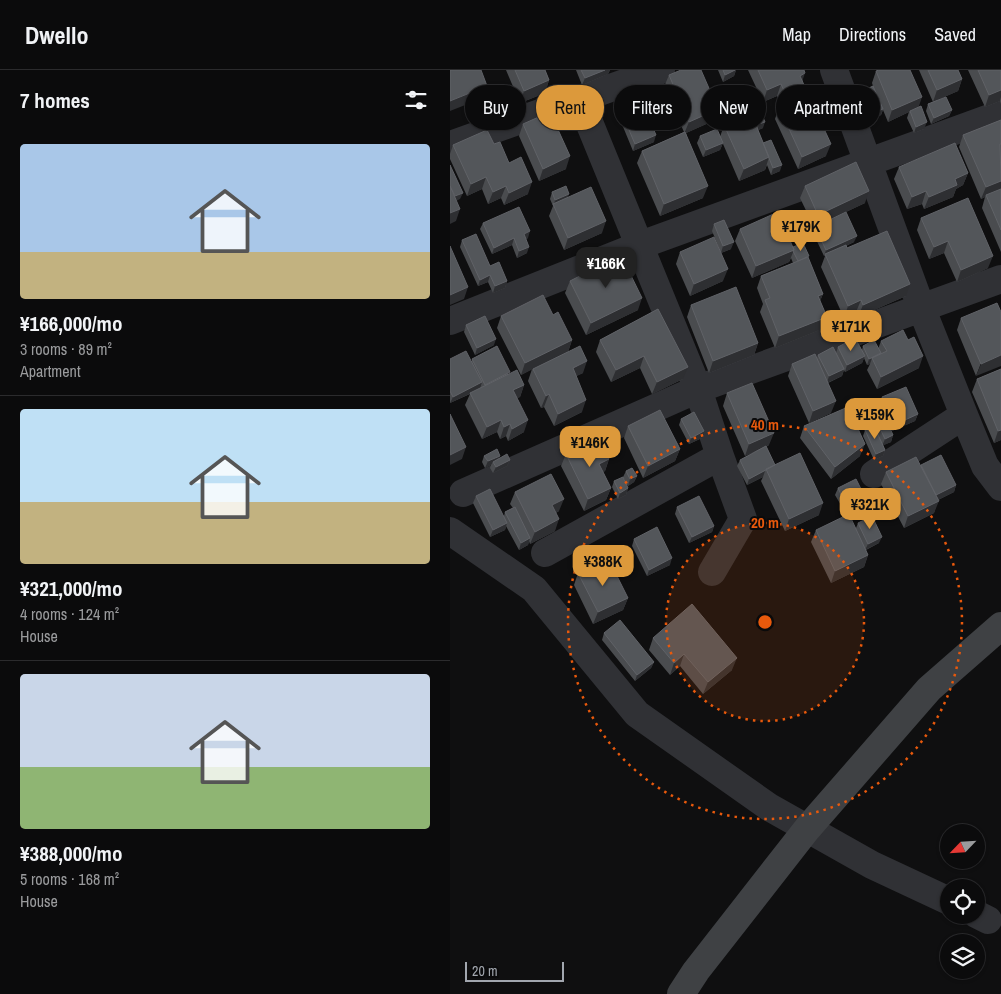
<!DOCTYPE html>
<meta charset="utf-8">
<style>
:root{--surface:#0b0b0c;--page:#19191a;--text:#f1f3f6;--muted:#9a9b9d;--line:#2b2b2d;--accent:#dc993b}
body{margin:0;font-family:"Archivo Narrow",sans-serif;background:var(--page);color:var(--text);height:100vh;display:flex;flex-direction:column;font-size:19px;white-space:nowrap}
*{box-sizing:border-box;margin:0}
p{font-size:16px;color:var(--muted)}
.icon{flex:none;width:28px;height:28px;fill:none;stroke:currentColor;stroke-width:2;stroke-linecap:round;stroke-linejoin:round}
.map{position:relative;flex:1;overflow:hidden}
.side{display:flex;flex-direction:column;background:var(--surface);width:450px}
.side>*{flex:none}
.banner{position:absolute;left:15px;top:15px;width:460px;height:45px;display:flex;gap:10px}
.needle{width:32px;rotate:245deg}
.fabs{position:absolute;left:490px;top:754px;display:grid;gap:10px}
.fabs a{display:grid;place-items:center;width:45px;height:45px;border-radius:50%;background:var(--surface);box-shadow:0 1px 4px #0004,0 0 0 1px var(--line);font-size:25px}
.scale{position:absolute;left:15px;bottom:12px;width:99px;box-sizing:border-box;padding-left:5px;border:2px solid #a2a7af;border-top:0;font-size:14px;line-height:18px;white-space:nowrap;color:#a2a7af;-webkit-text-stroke:4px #0a0a0b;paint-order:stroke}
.price{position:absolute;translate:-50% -42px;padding:0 11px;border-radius:10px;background:var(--accent);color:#111;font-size:16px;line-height:32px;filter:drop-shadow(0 1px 2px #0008)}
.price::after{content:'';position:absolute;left:50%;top:30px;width:15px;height:11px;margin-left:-8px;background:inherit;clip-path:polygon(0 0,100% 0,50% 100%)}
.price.selected{background:#222;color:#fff}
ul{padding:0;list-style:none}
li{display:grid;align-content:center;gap:10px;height:265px;padding:0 20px}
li+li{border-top:1px solid var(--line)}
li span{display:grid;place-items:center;height:155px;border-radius:5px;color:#555}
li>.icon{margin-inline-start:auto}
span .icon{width:90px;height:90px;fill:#fffc;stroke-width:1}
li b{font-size:21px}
h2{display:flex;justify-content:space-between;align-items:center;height:60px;padding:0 20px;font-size:21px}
.tag{padding:0 18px;border-radius:22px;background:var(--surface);box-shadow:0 1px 4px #0004,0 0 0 1px var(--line);font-size:18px;line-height:45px}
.tag.selected{background:var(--accent);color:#111}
header{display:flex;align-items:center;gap:30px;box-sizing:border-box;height:70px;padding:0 25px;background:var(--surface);border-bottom:1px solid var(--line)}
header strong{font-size:24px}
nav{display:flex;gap:28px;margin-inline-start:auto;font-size:18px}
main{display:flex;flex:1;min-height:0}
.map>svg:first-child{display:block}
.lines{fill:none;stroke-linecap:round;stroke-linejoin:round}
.street{stroke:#303135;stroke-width:28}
.secondary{stroke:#3f4144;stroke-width:28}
.wall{fill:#4a4c4f}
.shaded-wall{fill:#2e2f32}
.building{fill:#53565a;stroke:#606267}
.ring{fill:none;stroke:#e8590c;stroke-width:2.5;stroke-dasharray:2.5 5}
.centre{fill:#e8590c;stroke:#0a0a0b;stroke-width:2.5}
.ring-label{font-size:15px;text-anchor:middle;font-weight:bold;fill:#e8590c;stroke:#0a0a0b;stroke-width:4;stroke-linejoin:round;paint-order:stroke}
</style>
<header>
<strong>Dwello</strong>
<nav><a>Map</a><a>Directions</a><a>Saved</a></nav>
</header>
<main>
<section class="side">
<h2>7 homes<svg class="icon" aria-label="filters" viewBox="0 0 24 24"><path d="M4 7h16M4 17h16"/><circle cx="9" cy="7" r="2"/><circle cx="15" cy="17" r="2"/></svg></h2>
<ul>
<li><span style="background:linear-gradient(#a9c7e8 70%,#c2b280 0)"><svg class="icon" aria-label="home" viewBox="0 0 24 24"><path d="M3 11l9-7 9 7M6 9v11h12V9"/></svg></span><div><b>¥166,000/mo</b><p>3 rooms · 89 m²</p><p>Apartment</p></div></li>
<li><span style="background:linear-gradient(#bfe0f5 60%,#c2b280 0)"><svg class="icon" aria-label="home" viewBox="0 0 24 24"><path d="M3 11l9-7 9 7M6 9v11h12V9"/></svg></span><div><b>¥321,000/mo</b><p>4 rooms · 124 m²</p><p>House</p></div></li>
<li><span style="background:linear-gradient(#c9d6e8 60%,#8fb573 0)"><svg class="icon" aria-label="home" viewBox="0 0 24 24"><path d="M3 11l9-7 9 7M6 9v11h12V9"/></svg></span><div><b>¥388,000/mo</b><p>5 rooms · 168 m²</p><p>House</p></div></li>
</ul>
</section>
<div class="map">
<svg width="551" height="924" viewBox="0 0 551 924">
<rect width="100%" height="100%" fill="#0f0f10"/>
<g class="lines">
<path class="street" d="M 384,0 L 471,237 L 514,345 L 535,396 L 551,417
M 130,30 L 248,319 L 551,209
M 0,75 L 211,0
M 0,251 L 188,176 L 551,44
M 424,404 L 514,345
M 13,423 L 248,319 L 270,386 L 95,483
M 0,461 L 84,519 L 187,644 L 319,737 L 422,795 L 499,831
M 262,502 L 293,449 L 270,386
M 526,844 L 538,850"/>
<path class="secondary" d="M 231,924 L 246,901 L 357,759 L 479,619 L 551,556"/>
</g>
<path class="wall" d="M 56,0 L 95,0 L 99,10 L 95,23 L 70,33 Z
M 126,0 L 160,0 L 158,4 L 132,15 Z
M 268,0 L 286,0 L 284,6 L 273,12 Z
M 298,0 L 354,0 L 350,27 L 331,35 L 327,26 L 313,32 Z
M 469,0 L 508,0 L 512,9 L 508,21 L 487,30 L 502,40 L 499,46 L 481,54 L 476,41 L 478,34 L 483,32 Z
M 518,0 L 551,0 L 551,34 L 550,31 L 535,37 Z
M 426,1 L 468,38 L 474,59 L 464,63 L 457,48 L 459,42 L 438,52 L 433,40 L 431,45 L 420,50 L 410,27 L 413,21 L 423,16 L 422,13 Z
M 219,5 L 263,51 L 236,63 L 253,128 L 210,146 L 187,93 L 192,81 L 234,62 L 214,17 Z
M 295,33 L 311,36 L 309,41 L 313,58 L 308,60 L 313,73 L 330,101 L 321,105 L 317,95 L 315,100 L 289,111 L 270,67 L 274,55 L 296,45 L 292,40 Z
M 329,37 L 376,86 L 348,99 L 325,49 Z
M 171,41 L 204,72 L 183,81 L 169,47 Z
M 551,50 L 551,182 L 532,138 L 535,127 L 531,129 L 509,77 L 513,65 Z
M 73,54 L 116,99 L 89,111 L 69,66 Z
M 250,66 L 273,73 L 270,80 L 253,87 L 247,73 Z
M 44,74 L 59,93 L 78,124 L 54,135 L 51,128 L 38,134 L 32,119 L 17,126 L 0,89 L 0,84 L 3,75 Z
M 449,97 L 518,103 L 513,115 L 506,119 L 503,127 L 474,139 L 472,134 L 457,139 L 444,109 Z
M 355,116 L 415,133 L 364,157 L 350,128 Z
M 102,122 L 152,163 L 114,180 L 99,146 L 103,136 L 100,129 Z
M 471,148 L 538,198 L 507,212 L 494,183 L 479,189 L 467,160 Z
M 33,153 L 78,168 L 76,169 L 77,183 L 67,188 L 62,175 L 42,184 L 30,159 Z
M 264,154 L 281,179 L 271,183 L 262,161 Z
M 365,157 L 404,172 L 396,176 L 397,178 L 456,226 L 408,247 L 406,242 L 394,248 L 371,197 L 375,186 L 374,186 L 363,163 Z
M 290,159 L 343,177 L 358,188 L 373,224 L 370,231 L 377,247 L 372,259 L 325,278 L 310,242 L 313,234 L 307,218 L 311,206 L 343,193 L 341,188 L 339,192 L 302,208 L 285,171 Z
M 12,170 L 57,211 L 55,218 L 43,223 L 38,212 L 28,216 L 10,177 Z
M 230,182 L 273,211 L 240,226 L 226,194 Z
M 120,211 L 188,240 L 136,265 L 115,223 Z
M 241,235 L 308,273 L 304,285 L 259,303 L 237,247 Z
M 208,239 L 233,309 L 202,324 L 190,298 L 161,312 L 146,282 L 150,270 Z
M 551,242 L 526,306 L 507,260 L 511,248 Z
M 103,245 L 122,270 L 118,282 L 133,303 L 126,306 L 132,342 L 104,356 L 94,337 L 91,338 L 78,311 L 82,299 L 71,305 L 47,258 L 51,246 Z
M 16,255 L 44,275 L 25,285 L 14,262 Z
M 431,271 L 469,298 L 427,319 L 417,300 L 420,294 L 417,295 L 414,288 L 412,293 L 395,302 L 394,300 L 392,306 L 378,313 L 381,343 L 359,353 L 338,306 L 342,294 L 367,288 L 368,285 L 386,283 L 388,277 L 412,280 L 413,276 L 428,279 Z
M 0,289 L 22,291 L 22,289 L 59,304 L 74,315 L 70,327 L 67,328 L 74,362 L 58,371 L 56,366 L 50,369 L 47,362 L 32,369 L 15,335 L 20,324 L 0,333 Z
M 551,299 L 551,370 L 544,373 L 522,322 L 527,309 Z
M 277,323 L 319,375 L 316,377 L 325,395 L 369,445 L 335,461 L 311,411 L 313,407 L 297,415 L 287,396 L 290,390 L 313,378 L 295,386 L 273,336 Z
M 432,327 L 468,344 L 465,351 L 442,361 L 430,334 Z
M 419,335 L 443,365 L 441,372 L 433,375 L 435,380 L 433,386 L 424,390 L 413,366 L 415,360 L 423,356 L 417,342 Z
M 231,349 L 252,368 L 239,374 L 229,355 Z
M 178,356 L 230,379 L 225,391 L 193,408 L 174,368 Z
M 354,356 L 410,386 L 381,409 L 350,368 Z
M 116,384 L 159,389 L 155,401 L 153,402 L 161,418 L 156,430 L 134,441 L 111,396 Z
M 34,386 L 49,388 L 60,390 L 57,396 L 43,403 L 40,398 L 41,395 L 35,398 L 32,392 Z
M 471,395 L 506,415 L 504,422 L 488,430 L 484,443 L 454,458 L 431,414 L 436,402 L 471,396 Z
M 176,401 L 187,406 L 184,412 L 178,416 L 173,407 Z
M 164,411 L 178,418 L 176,425 L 168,429 L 162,417 Z
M 388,418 L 412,421 L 410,428 L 392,437 L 385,425 Z
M 65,422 L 109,441 L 106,443 L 105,461 L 80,474 L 79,471 L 78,475 L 69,480 L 56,456 L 55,460 L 40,467 L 23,433 L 26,426 L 54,446 L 55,442 L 63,438 L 60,434 Z
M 227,437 L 264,456 L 262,462 L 239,473 L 225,444 Z
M 408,453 L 429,473 L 416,480 L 418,485 L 414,497 L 381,513 L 361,472 L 366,460 L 406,458 Z
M 184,469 L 220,495 L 197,506 L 182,476 Z
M 128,503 L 151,504 L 178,528 L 173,540 L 143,554 L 124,515 Z
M 154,563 L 204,592 L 201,598 L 185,611 L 152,570 Z
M 203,568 L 282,600 L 253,624 L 230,596 L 220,605 L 199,580 Z"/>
<path class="shaded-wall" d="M 155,0 L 160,0 L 158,4 L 132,15 L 135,8 Z
M 285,0 L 286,0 L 284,6 L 273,12 L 275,5 Z
M 355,3 L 351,15 L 350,6 Z
M 512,9 L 508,21 L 483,32 L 487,20 Z
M 99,10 L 95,23 L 70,33 L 74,21 Z
M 331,14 L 327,26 L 313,32 L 317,20 Z
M 354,15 L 350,27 L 331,35 L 335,23 Z
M 37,16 L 33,28 L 0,41 L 0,31 Z
M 551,20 L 551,27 L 550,31 L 535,37 L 539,25 Z
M 472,27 L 468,39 L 460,41 L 459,42 L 438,52 L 442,40 Z
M 311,36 L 309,42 L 304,43 L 303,45 L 297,48 L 300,42 Z
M 268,39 L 263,51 L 234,64 L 239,52 Z
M 433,39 L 431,45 L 420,50 L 423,43 Z
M 502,40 L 499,46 L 481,54 L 484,48 Z
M 315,52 L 313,58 L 307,61 L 309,54 Z
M 477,52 L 474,59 L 464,63 L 466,57 Z
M 206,65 L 204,72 L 183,81 L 185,74 Z
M 273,73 L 270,80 L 253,87 L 256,80 Z
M 381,74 L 376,86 L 348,99 L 352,87 Z
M 120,86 L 116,99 L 89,111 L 93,99 Z
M 319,87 L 315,100 L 289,111 L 294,99 Z
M 332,95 L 330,101 L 321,105 L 323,98 Z
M 518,103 L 513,115 L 506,119 L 503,127 L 474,139 L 479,127 L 505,109 Z
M 36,107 L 32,119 L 17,126 L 21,114 Z
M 551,111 L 551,121 L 536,125 L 535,127 L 531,129 L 536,117 Z
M 82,112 L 78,124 L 54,135 L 59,123 Z
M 56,116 L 51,128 L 38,134 L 43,122 Z
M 258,116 L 253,128 L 210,146 L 214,134 Z
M 419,121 L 415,133 L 364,157 L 368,145 Z
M 476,121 L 472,134 L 457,139 L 462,127 Z
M 13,123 L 10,129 L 0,134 L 3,127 Z
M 119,124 L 117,130 L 104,135 L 105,130 Z
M 10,139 L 6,151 L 0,154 L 0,143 Z
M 156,151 L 152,163 L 114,180 L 118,168 Z
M 80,161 L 78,168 L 71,171 L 74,164 Z
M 407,166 L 404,172 L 374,186 L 376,180 Z
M 64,168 L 62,175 L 42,184 L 44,178 Z
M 498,171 L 494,183 L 479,189 L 484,177 Z
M 284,172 L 281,179 L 271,183 L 273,176 Z
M 79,177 L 77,183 L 67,188 L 69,181 Z
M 344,180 L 339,192 L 302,208 L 306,196 Z
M 543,186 L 538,198 L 507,212 L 511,200 Z
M 278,199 L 273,211 L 240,226 L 244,214 Z
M 40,205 L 38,212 L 28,216 L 30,210 Z
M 57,211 L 55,218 L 43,223 L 45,216 Z
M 460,214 L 456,226 L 408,247 L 413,235 Z
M 18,217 L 14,229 L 0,235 L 0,225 Z
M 373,224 L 368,236 L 368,226 Z
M 192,228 L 188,240 L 136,265 L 141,253 Z
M 411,230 L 406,242 L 394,248 L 398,236 Z
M 377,247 L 372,259 L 325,278 L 329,266 Z
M 46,269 L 44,275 L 25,285 L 27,278 Z
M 122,270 L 118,282 L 71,305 L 75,293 Z
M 308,273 L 304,285 L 259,303 L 263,291 Z
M 551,285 L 551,296 L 526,306 L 531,294 Z
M 194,286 L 190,298 L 161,312 L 166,300 Z
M 415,286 L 412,293 L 395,302 L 397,295 Z
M 473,286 L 469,298 L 427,319 L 431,307 Z
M 422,288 L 420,294 L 417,295 L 419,289 Z
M 137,291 L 133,303 L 119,310 L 123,298 Z
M 238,297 L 233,309 L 202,324 L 207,312 Z
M 394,299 L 392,306 L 377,313 L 379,306 Z
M 32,312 L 30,319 L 0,333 L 3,327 Z
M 74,315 L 70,327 L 58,332 L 63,320 Z
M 99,324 L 94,337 L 91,338 L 96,326 Z
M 136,330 L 132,342 L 104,356 L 108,344 Z
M 386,331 L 381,343 L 359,353 L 363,341 Z
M 468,344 L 465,351 L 442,361 L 444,355 Z
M 51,350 L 47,362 L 32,369 L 37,357 Z
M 78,350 L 74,362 L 58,371 L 62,359 Z
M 60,354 L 56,366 L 50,369 L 54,357 Z
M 551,360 L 551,370 L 544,373 L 548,361 Z
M 254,361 L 252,368 L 239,374 L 241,368 Z
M 324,363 L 319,375 L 295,386 L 299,374 Z
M 443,365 L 441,372 L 432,376 L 435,369 Z
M 415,374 L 410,386 L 381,409 L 385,397 Z
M 16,377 L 12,389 L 0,395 L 0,385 Z
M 230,379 L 225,391 L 193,408 L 198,396 Z
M 435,380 L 433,386 L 424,390 L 426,384 Z
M 50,386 L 48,392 L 43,392 L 41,395 L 35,398 L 38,391 Z
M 159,389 L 155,401 L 145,406 L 149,394 Z
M 60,390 L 57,396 L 43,403 L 46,397 Z
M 315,401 L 313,407 L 297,415 L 299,409 Z
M 187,406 L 184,412 L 178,416 L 180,409 Z
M 506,415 L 504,422 L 484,432 L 486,425 Z
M 161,418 L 156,430 L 134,441 L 138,429 Z
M 178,418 L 176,425 L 168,429 L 170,423 Z
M 412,421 L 410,428 L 392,437 L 394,431 Z
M 114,429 L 109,441 L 98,447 L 102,435 Z
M 489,431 L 484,443 L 454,458 L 458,446 Z
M 373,433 L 369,445 L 335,461 L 339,449 Z
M 109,449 L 105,461 L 80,474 L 85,462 Z
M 57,453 L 55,460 L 40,467 L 43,460 Z
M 264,456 L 262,462 L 239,473 L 242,467 Z
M 432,467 L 429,473 L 415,480 L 418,474 Z
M 80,468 L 78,475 L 69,480 L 71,473 Z
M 418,485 L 414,497 L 381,513 L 385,501 Z
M 222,488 L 220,495 L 197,506 L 199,500 Z
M 178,528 L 173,540 L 143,554 L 148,542 Z
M 234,584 L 230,596 L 220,605 L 224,593 Z
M 287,588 L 282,600 L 253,624 L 258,612 Z
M 204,592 L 201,598 L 185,611 L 187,605 Z"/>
<path class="building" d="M 0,0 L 31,0 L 37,16 L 0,31 Z
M 65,0 L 95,0 L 99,10 L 74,21 Z
M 131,0 L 155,0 L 135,8 Z
M 231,0 L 251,0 L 268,39 L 239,52 L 219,5 Z
M 273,0 L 285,0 L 275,5 Z
M 308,0 L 354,0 L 355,3 L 350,6 L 354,15 L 335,23 L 331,14 L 317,20 Z
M 429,0 L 460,0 L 472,27 L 442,40 L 426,1 Z
M 478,0 L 508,0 L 512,9 L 487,20 Z
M 528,0 L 551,0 L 551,20 L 539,25 Z
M 423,16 L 433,39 L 423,43 L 413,21 Z
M 358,24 L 381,74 L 352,87 L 329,37 Z
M 307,27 L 311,36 L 300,42 L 295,33 Z
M 496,27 L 502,40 L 484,48 L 478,34 Z
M 192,32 L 206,65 L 185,74 L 171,41 Z
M 471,36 L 477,52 L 466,57 L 460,41 Z
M 310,40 L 315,52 L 309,54 L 304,43 Z
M 100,42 L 120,86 L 93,99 L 73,54 Z
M 301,43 L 319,87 L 294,99 L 274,55 Z
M 551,50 L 551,74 L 550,74 L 551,111 L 536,117 L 513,65 Z
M 267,59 L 273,73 L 256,80 L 250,66 Z
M 37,60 L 44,74 L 50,72 L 59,93 L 71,87 L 82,112 L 59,123 L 56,116 L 43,122 L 36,107 L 21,114 L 3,75 Z
M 235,62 L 258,116 L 214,134 L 192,81 Z
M 321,70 L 332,95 L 323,98 L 313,73 Z
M 505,73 L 518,103 L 505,109 L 507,115 L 479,127 L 476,121 L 462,127 L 449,97 Z
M 406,92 L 419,121 L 368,145 L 355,116 Z
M 0,95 L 13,123 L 5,126 L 0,116 Z
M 0,116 L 10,139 L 0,143 Z
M 116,116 L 119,124 L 105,130 L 102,122 Z
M 141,117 L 156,151 L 118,168 L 103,134 Z
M 551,119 L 551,160 L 536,125 Z
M 518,128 L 543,186 L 511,200 L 498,171 L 484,177 L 471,148 Z
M 69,137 L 80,161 L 74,164 L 79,177 L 69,181 L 64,168 L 44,178 L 33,153 Z
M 328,142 L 344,180 L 306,196 L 290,159 Z
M 396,142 L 407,166 L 376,180 L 365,157 Z
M 274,150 L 284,172 L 273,176 L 264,154 Z
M 437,161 L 460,214 L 413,235 L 411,230 L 398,236 L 375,184 L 396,175 L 397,178 Z
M 26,164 L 40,196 L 49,192 L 57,211 L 45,216 L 40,205 L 30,210 L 12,170 Z
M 264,167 L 278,199 L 244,214 L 230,182 Z
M 353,173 L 359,186 L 348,191 L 343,181 L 344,180 L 343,177 Z
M 0,176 L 18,217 L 0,225 Z
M 171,185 L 192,228 L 141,253 L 120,211 Z
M 358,187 L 373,224 L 368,226 L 377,247 L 329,266 L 315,230 L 320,228 L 311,206 Z
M 286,217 L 308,273 L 263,291 L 241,235 Z
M 93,225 L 103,245 L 108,242 L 122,270 L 75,293 L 51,246 Z
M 547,233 L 551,242 L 551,285 L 531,294 L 511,248 Z
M 208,239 L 238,297 L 207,312 L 194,286 L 166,300 L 150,270 Z
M 35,246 L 46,269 L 27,278 L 16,255 Z
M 453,260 L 458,270 L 464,267 L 473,286 L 431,307 L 422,288 L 437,281 L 431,271 Z
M 405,268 L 415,286 L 397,295 L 388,277 Z
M 424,270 L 431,283 L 419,289 L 413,276 Z
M 47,276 L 60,302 L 35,315 L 22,289 Z
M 130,276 L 137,291 L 123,298 L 136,330 L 108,344 L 99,324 L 96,326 L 83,299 Z
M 383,277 L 394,299 L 379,306 L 368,285 Z
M 16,281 L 32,312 L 3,327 L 0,321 L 0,289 Z
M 365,284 L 386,331 L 363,341 L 342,294 Z
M 551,299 L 551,360 L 548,361 L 527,309 Z
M 67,300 L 74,315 L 63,320 L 78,350 L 62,359 L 60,354 L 54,357 L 51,350 L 37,357 L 20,323 Z
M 302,313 L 324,363 L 299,374 L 277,323 Z
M 456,317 L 468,344 L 444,355 L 432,327 Z
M 428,331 L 443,365 L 435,369 L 419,335 Z
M 398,337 L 415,374 L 385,397 L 354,356 Z
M 210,340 L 230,379 L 198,396 L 178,356 Z
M 244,342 L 254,361 L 241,368 L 231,349 Z
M 0,344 L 16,377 L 0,385 Z
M 424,356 L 435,380 L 426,384 L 415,360 Z
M 148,368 L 159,389 L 149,394 L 161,418 L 138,429 L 116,384 Z
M 316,376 L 325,395 L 299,409 L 290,390 Z
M 47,379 L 50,386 L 38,391 L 34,386 Z
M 350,383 L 373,433 L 339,449 L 316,399 Z
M 57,384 L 60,390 L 46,397 L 43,392 Z
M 491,385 L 506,415 L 486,425 L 471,395 Z
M 466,387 L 489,431 L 458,446 L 436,402 Z
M 182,398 L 187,406 L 180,409 L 176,401 Z
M 101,404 L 114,429 L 102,435 L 109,449 L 85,462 L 65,422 Z
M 173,407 L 178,418 L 170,423 L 164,411 Z
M 406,409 L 412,421 L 394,431 L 388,418 Z
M 40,419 L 57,453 L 43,460 L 26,426 Z
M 249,426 L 264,456 L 242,467 L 227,437 Z
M 65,437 L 80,468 L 71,473 L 55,442 Z
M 399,444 L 418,485 L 385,501 L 366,460 Z
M 422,446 L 432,467 L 418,474 L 408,453 Z
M 207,457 L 222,488 L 199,500 L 184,469 Z
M 146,494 L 151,504 L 163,498 L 178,528 L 148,542 L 128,503 Z
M 242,534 L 287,588 L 258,612 L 234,584 L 224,593 L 203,568 Z
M 170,550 L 204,592 L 187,605 L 154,563 Z"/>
<circle cx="315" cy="552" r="99" fill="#e8590c" fill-opacity=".12"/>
<g class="ring">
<circle cx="315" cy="552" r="99"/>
<circle cx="315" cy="552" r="197"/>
</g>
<circle cx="315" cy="552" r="8" class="centre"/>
<g class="ring-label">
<text x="315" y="360">40 m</text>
<text x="315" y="458">20 m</text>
</g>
</svg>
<div class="fabs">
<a><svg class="needle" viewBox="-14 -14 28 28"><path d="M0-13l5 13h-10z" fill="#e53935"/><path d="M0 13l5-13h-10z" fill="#9a9b9d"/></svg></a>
<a><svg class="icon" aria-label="locate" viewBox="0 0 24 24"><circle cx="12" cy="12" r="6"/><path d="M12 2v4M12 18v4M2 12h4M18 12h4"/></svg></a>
<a><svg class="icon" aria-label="layers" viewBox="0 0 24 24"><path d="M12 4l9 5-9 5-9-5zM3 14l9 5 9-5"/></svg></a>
</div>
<div class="scale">20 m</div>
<b class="price" style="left:351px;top:182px">¥179K</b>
<b class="price selected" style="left:156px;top:219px">¥166K</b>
<b class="price" style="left:401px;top:282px">¥171K</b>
<b class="price" style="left:425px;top:370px">¥159K</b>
<b class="price" style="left:140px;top:398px">¥146K</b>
<b class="price" style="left:420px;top:460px">¥321K</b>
<b class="price" style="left:153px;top:517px">¥388K</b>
<div class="banner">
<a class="tag">Buy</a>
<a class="tag selected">Rent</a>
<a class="tag">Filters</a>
<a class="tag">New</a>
<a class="tag">Apartment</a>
</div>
</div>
</main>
